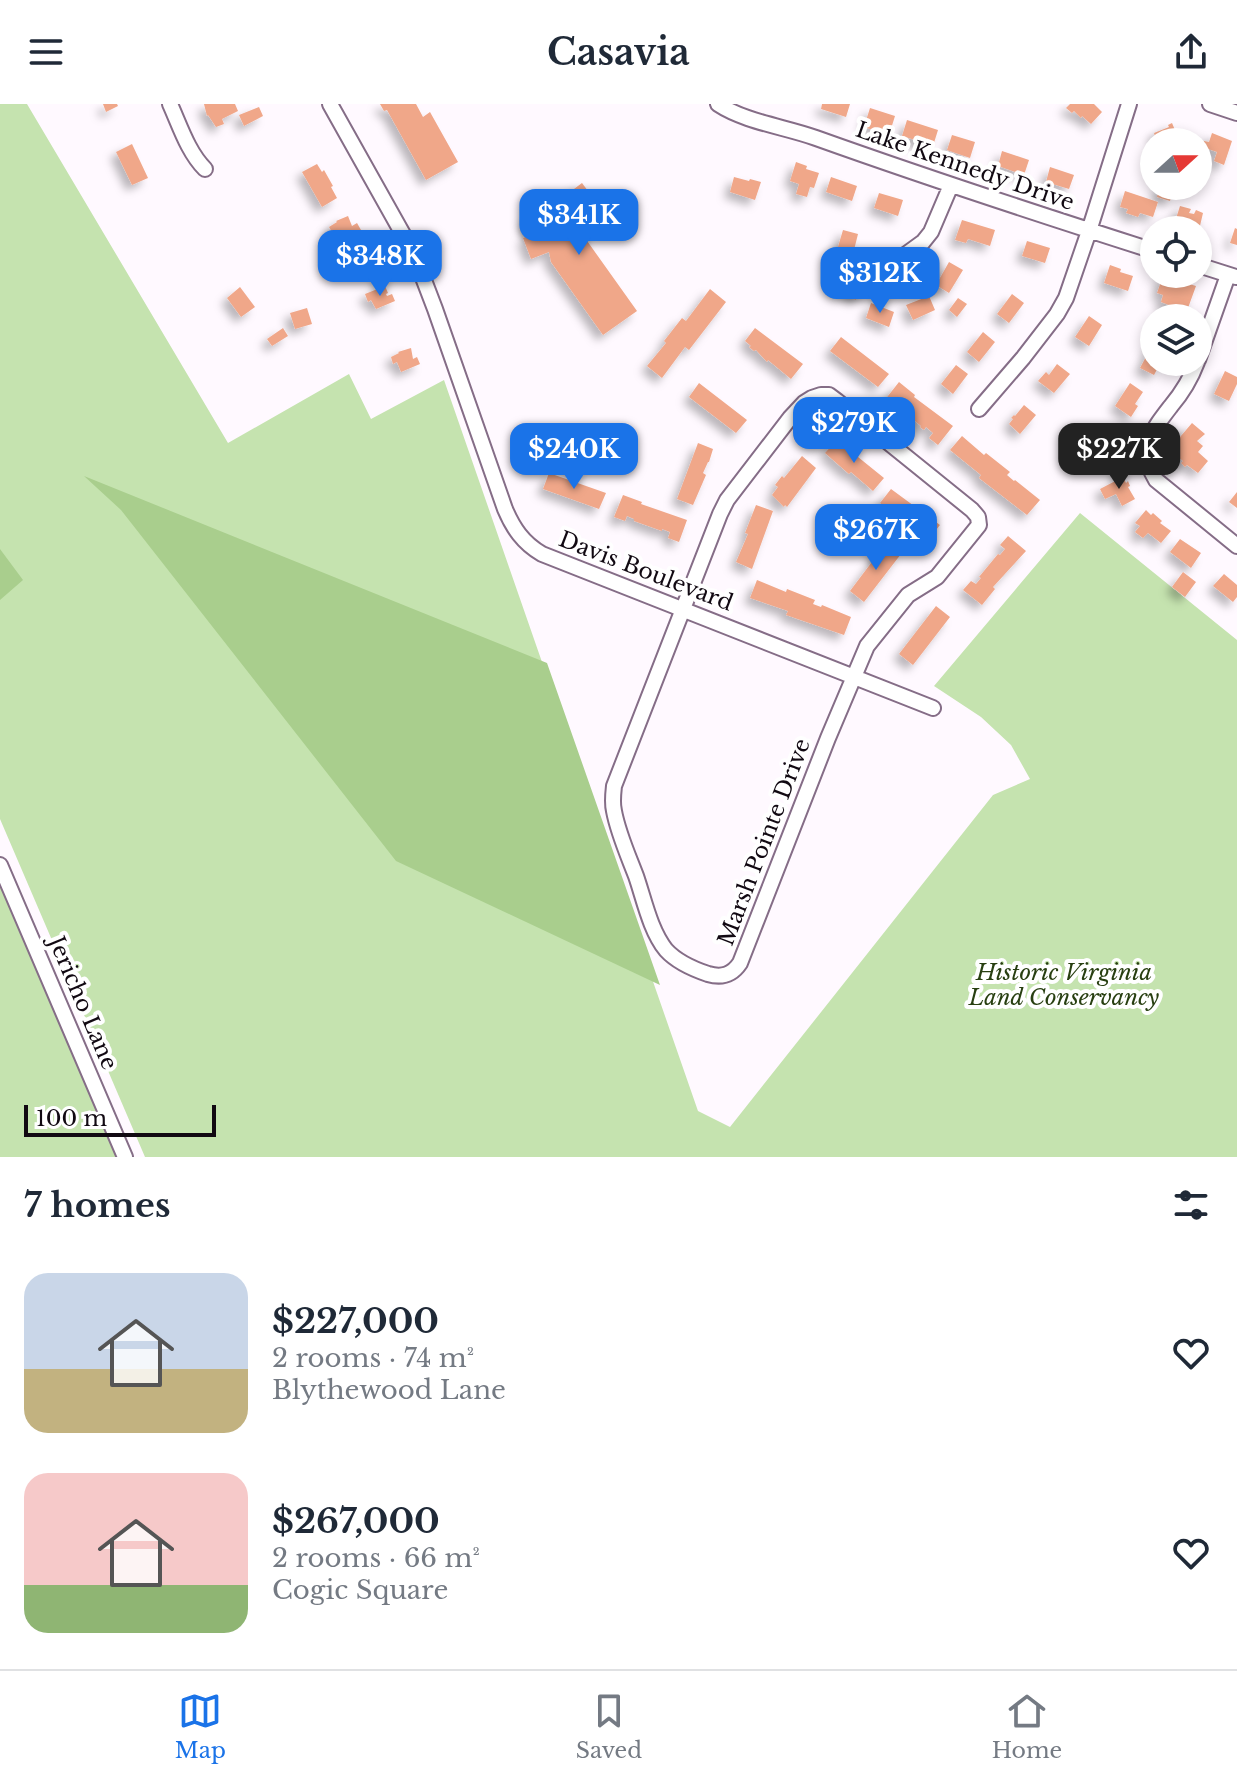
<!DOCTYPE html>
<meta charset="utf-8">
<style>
:root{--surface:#fff;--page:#f6f6f7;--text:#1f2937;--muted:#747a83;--line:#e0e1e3;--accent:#1a73e8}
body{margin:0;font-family:"Libre Baskerville",serif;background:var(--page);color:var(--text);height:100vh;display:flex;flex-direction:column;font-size:30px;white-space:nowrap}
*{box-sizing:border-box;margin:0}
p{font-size:26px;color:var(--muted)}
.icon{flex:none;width:44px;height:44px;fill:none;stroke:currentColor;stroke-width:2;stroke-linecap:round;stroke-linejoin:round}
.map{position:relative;height:1053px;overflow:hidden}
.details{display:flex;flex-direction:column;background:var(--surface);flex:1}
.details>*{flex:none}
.needle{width:52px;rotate:69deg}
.buttons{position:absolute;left:1140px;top:24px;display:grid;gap:16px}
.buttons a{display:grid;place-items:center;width:72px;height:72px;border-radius:50%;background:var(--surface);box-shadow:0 4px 12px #0003;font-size:40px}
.scale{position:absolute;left:24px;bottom:20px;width:192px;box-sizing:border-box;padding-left:8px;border:4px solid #110912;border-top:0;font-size:22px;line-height:28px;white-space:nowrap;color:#110912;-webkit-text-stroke:6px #fff;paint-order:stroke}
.price{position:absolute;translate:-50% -68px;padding:0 18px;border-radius:16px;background:var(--accent);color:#fff;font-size:26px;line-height:52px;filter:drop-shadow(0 2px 4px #0008)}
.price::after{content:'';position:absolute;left:50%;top:48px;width:24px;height:18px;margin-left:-12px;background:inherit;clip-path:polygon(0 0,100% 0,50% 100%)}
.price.active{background:#222;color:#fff}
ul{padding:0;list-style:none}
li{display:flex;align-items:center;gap:24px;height:200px;padding:0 24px}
li span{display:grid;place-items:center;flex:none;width:224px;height:160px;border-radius:24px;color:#555}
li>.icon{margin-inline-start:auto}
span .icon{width:96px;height:96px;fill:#fffc;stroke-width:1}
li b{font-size:34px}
h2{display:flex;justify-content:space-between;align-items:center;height:96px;padding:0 24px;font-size:34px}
header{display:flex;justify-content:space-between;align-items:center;height:104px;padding:0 24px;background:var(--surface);font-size:36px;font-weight:700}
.dock{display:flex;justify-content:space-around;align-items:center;height:112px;border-top:2px solid var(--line);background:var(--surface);font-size:22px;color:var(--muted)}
.dock a{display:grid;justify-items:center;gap:4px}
.dock .active{color:var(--accent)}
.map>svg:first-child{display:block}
.green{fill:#c5e3af}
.forest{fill:#a9ce8d}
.building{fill:#f0a789;filter:url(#shadow)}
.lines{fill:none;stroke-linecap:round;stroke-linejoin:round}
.minor-casing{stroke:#856d87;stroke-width:18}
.minor{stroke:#fff;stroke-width:14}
.labels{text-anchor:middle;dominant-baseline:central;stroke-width:8;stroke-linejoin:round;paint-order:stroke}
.street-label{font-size:22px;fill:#110912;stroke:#fff}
.park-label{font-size:22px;font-style:italic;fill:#283f11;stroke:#fff}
</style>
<header><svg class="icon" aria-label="menu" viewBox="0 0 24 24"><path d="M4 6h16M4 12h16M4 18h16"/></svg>Casavia<svg class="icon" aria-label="share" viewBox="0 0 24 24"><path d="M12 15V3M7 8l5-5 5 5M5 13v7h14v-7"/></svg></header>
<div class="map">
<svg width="1237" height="1053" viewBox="0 0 1237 1053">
<defs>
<filter id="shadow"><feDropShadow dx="-6" dy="6" stdDeviation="4" flood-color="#0004"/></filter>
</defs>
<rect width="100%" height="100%" fill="#fff9ff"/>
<path class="green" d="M 0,0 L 27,0 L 228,339 L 349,270 L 371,315 L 444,276 L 698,1007 L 730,1023 L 993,691 L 1030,675 L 1011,641 L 981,613 L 934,582 L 1080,409 L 1237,536 L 1237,1053 L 145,1053 L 0,715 Z
M 0,772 L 123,1053 L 0,1053 Z"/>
<path class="forest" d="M 84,372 L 547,559 L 660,881 L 396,757 L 121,406 Z
M 0,445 L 23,476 L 0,496 Z"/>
<path class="building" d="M 103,0 L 117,0 L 118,2 L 106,8 Z
M 204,0 L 235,0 L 238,7 L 222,15 L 224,20 L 216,23 L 208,11 L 207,12 Z
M 380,0 L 416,0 L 423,13 L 430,8 L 458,58 L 426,76 L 387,6 L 384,7 Z
M 822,0 L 850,0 L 846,13 L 821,5 Z
M 1070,0 L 1094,0 L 1102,8 L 1091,20 L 1082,12 L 1081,14 L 1074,7 L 1072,9 L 1066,4 Z
M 259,3 L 263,12 L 244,22 L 239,11 Z
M 870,4 L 895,12 L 890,28 L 877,23 L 876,27 L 864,23 Z
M 907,16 L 938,26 L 933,42 L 925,39 L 924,42 L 915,39 L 915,36 L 902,32 Z
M 1172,19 L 1180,38 L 1157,38 L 1154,29 L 1169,23 L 1168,21 Z
M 1212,29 L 1232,37 L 1224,61 L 1214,57 L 1217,48 L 1202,43 L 1204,37 L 1209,38 Z
M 952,31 L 975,38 L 970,54 L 947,46 Z
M 132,40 L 148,74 L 132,81 L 116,48 Z
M 1002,47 L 1029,56 L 1024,71 L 998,62 Z
M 796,58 L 807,62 L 806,65 L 819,69 L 814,84 L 810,83 L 807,93 L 796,90 L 799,80 L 790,77 Z
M 317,60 L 322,68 L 324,66 L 333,82 L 331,83 L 337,94 L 322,103 L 302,68 Z
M 1050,63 L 1074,71 L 1069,85 L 1046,78 Z
M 734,73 L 749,77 L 750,75 L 761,78 L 755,96 L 730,88 Z
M 831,73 L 857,82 L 852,97 L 826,88 Z
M 582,79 L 606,111 L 575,134 L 580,138 L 585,134 L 637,207 L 603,231 L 551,158 L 549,148 L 531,155 L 523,134 L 531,131 L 525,115 L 551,102 Z
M 1160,82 L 1174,82 L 1170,97 L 1157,93 Z
M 1125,87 L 1158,98 L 1153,113 L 1140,109 L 1138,113 L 1126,109 L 1128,105 L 1120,103 Z
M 879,89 L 903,96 L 898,112 L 874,104 Z
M 1180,102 L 1191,105 L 1189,109 L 1194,110 L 1196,106 L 1203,109 L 1199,126 L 1186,126 L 1174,121 Z
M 348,112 L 352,122 L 357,119 L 361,126 L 342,136 L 337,127 L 333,130 L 329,123 L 337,118 L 336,117 Z
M 962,116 L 995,126 L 990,142 L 968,135 L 966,139 L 955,136 Z
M 1235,124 L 1237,125 L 1237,141 L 1230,139 Z
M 843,126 L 858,130 L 854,146 L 856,147 L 853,158 L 835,153 Z
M 1027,137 L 1050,144 L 1045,159 L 1022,152 Z
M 949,158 L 963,166 L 949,189 L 936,181 Z
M 1110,161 L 1121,165 L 1120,168 L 1133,172 L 1128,187 L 1104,179 Z
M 855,164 L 862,173 L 860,176 L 867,185 L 855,196 L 839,176 Z
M 1163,172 L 1196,182 L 1188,204 L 1185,202 L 1181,214 L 1166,210 L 1169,201 L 1161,198 L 1163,191 L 1157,189 Z
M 385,182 L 388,189 L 386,190 L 387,192 L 392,190 L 395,197 L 376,205 L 371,196 L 368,198 L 365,190 Z
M 240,183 L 255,203 L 241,213 L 227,194 Z
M 710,185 L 726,198 L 689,246 L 685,243 L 662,274 L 647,262 L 666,239 L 664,237 L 682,214 L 686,217 Z
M 1012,190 L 1024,199 L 1009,219 L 997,210 Z
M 929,192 L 935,206 L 913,216 L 906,201 Z
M 958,194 L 967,200 L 957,213 L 949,206 Z
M 871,199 L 894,208 L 889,223 L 866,214 Z
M 307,204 L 312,220 L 295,225 L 290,209 Z
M 1089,212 L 1102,221 L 1089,242 L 1075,233 Z
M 283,224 L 288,232 L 272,242 L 267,235 Z
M 755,224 L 803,260 L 791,275 L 768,256 L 767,258 L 756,246 L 754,247 L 749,243 L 751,242 L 745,237 Z
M 983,228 L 995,238 L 979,258 L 967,248 Z
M 841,233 L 889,270 L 878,283 L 830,247 Z
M 1154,238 L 1154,258 L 1161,258 L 1154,271 L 1140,264 Z
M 411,244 L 413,255 L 417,253 L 420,260 L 401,268 L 397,258 L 393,260 L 391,253 L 399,249 L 398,248 Z
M 1057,260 L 1070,270 L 1054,289 L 1038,277 L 1046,268 L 1049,271 Z
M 956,261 L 968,270 L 953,290 L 941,280 Z
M 1225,267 L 1237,273 L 1237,280 L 1229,297 L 1214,290 Z
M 899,278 L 915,291 L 914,293 L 953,322 L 938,341 L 929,334 L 933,329 L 926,323 L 924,326 L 920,323 L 921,322 L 902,306 L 897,299 L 893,304 L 884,297 Z
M 699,279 L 747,316 L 736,329 L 689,293 Z
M 1130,279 L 1143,288 L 1135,300 L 1138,302 L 1131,313 L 1115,302 Z
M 1024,301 L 1036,311 L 1020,330 L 1009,320 L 1013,315 L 1011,314 L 1014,311 L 1015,312 Z
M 1192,319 L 1205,330 L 1197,337 L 1203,342 L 1198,348 L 1208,357 L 1198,369 L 1187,361 L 1185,363 L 1181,359 L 1183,357 L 1169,346 Z
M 1099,326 L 1115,327 L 1114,336 L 1120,337 L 1119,341 L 1114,341 L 1113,352 L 1097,352 Z
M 962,332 L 984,351 L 986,349 L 1010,368 L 1007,371 L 1014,377 L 1015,376 L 1040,396 L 1027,411 L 979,374 L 981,371 L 950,346 Z
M 837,336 L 884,374 L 873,387 L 851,368 L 849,370 L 825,349 Z
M 698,339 L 713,345 L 709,358 L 708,358 L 703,369 L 706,371 L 693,401 L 677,395 Z
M 802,352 L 816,364 L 787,403 L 785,401 L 784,403 L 772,391 L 778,383 L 775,381 L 782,372 L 784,374 Z
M 549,369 L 606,389 L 599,405 L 543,385 Z
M 1123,373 L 1126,379 L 1128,377 L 1130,382 L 1128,383 L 1135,395 L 1122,402 L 1116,390 L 1105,395 L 1100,385 Z
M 891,385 L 940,421 L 928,436 L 880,399 Z
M 1237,388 L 1237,404 L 1229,398 Z
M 623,391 L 642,398 L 641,400 L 687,416 L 679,438 L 668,434 L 670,428 L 662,425 L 662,427 L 634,417 L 634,415 L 627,412 L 625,417 L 614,413 Z
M 756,401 L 773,407 L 752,465 L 736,458 L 748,430 L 745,429 Z
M 1146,406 L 1151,411 L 1153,409 L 1162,417 L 1160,419 L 1171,427 L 1161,439 L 1148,429 L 1143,434 L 1135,428 L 1140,422 L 1135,419 Z
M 1008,432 L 1026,447 L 993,483 L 995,485 L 982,501 L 963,486 L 971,477 L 976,480 L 981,474 L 979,473 L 998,450 L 1000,451 L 1005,445 L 1000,441 Z
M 1180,435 L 1201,449 L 1191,464 L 1170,448 Z
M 887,438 L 901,450 L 864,498 L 850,487 Z
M 1183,468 L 1196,478 L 1185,493 L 1172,483 Z
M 1224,470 L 1237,481 L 1237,493 L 1233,498 L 1213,482 Z
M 757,476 L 786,488 L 787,485 L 815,496 L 813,500 L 821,503 L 822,501 L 851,513 L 844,531 L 786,511 L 788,507 L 750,494 Z
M 936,502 L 950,513 L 913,561 L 899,550 Z"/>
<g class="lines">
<g class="minor-casing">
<path id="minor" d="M 170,0 C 180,22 188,48 205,65
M 330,0 L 414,150 L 435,205 L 505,405 C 513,424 523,439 542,450 L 933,604
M 718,0 C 745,18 786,23 816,34 C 928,74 1041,111 1154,147
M 1210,0 L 1237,9
M 901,154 L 923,138 L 931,128 L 951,81
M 1198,161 L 1236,173
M 1198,256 L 1228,171
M 1197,258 C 1191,274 1182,289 1171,302 C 1151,328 1137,345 1156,376 L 1237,442
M 821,291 L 829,291 L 837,297 L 972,406 L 978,413 L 979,421 L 937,473 L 908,491 L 867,542 L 828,634 L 740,859 C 732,871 722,874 708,870 C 693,865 677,858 666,846 C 650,826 644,795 636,772 C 628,751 618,729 614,707 C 612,699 613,691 614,682 L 720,410 L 727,396 L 790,314 L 804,299 L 812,294 Z
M 979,305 L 1023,254 L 1057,210 L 1066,194 L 1089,127 L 1129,0
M 0,761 L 125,1053"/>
</g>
<use href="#minor" class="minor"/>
</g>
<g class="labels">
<g class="street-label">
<text transform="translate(965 62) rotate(19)">Lake Kennedy Drive</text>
<text transform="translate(646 467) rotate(21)">Davis Boulevard</text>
<text transform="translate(764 738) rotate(-69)">Marsh Pointe Drive</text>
<text transform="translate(83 899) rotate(67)">Jericho Lane</text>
</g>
<g class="park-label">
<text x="1064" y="868">Historic Virginia<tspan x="1064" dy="25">Land Conservancy</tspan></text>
</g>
</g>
</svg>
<div class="buttons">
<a><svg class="needle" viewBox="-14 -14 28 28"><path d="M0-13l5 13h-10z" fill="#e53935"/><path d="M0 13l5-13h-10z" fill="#747a83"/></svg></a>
<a><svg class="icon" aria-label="locate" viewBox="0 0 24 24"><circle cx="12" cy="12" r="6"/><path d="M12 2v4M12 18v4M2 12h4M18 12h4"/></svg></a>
<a><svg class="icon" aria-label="layers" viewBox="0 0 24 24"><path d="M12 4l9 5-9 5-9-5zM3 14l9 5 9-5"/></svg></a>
</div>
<div class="scale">100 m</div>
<b class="price" style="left:579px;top:153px">$341K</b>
<b class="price" style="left:380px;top:194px">$348K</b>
<b class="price" style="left:880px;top:211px">$312K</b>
<b class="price" style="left:854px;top:361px">$279K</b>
<b class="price" style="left:574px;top:387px">$240K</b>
<b class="price active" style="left:1119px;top:387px">$227K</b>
<b class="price" style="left:876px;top:468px">$267K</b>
</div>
<section class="details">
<h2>7 homes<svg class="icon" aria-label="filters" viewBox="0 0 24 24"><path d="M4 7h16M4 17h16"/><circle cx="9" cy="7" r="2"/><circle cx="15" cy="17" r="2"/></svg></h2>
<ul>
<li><span style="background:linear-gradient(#c9d6e8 60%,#c2b280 0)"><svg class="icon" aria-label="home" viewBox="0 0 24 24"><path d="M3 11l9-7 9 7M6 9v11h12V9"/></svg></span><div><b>$227,000</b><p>2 rooms · 74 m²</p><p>Blythewood Lane</p></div><svg class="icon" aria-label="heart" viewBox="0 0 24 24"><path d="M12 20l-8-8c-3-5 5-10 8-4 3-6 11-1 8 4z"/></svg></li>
<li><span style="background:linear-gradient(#f6c9c9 70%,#8fb573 0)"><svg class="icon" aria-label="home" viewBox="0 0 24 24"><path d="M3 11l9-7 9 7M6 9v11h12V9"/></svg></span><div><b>$267,000</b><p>2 rooms · 66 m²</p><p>Cogic Square</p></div><svg class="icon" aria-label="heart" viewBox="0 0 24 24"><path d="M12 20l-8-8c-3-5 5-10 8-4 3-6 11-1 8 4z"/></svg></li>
</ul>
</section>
<nav class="dock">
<a class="active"><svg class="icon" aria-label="map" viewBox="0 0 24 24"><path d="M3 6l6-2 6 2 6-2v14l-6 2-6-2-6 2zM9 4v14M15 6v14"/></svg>Map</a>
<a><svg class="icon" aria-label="saved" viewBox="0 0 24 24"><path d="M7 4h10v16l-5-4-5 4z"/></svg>Saved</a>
<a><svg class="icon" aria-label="home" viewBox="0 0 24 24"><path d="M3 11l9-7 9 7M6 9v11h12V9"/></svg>Home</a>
</nav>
